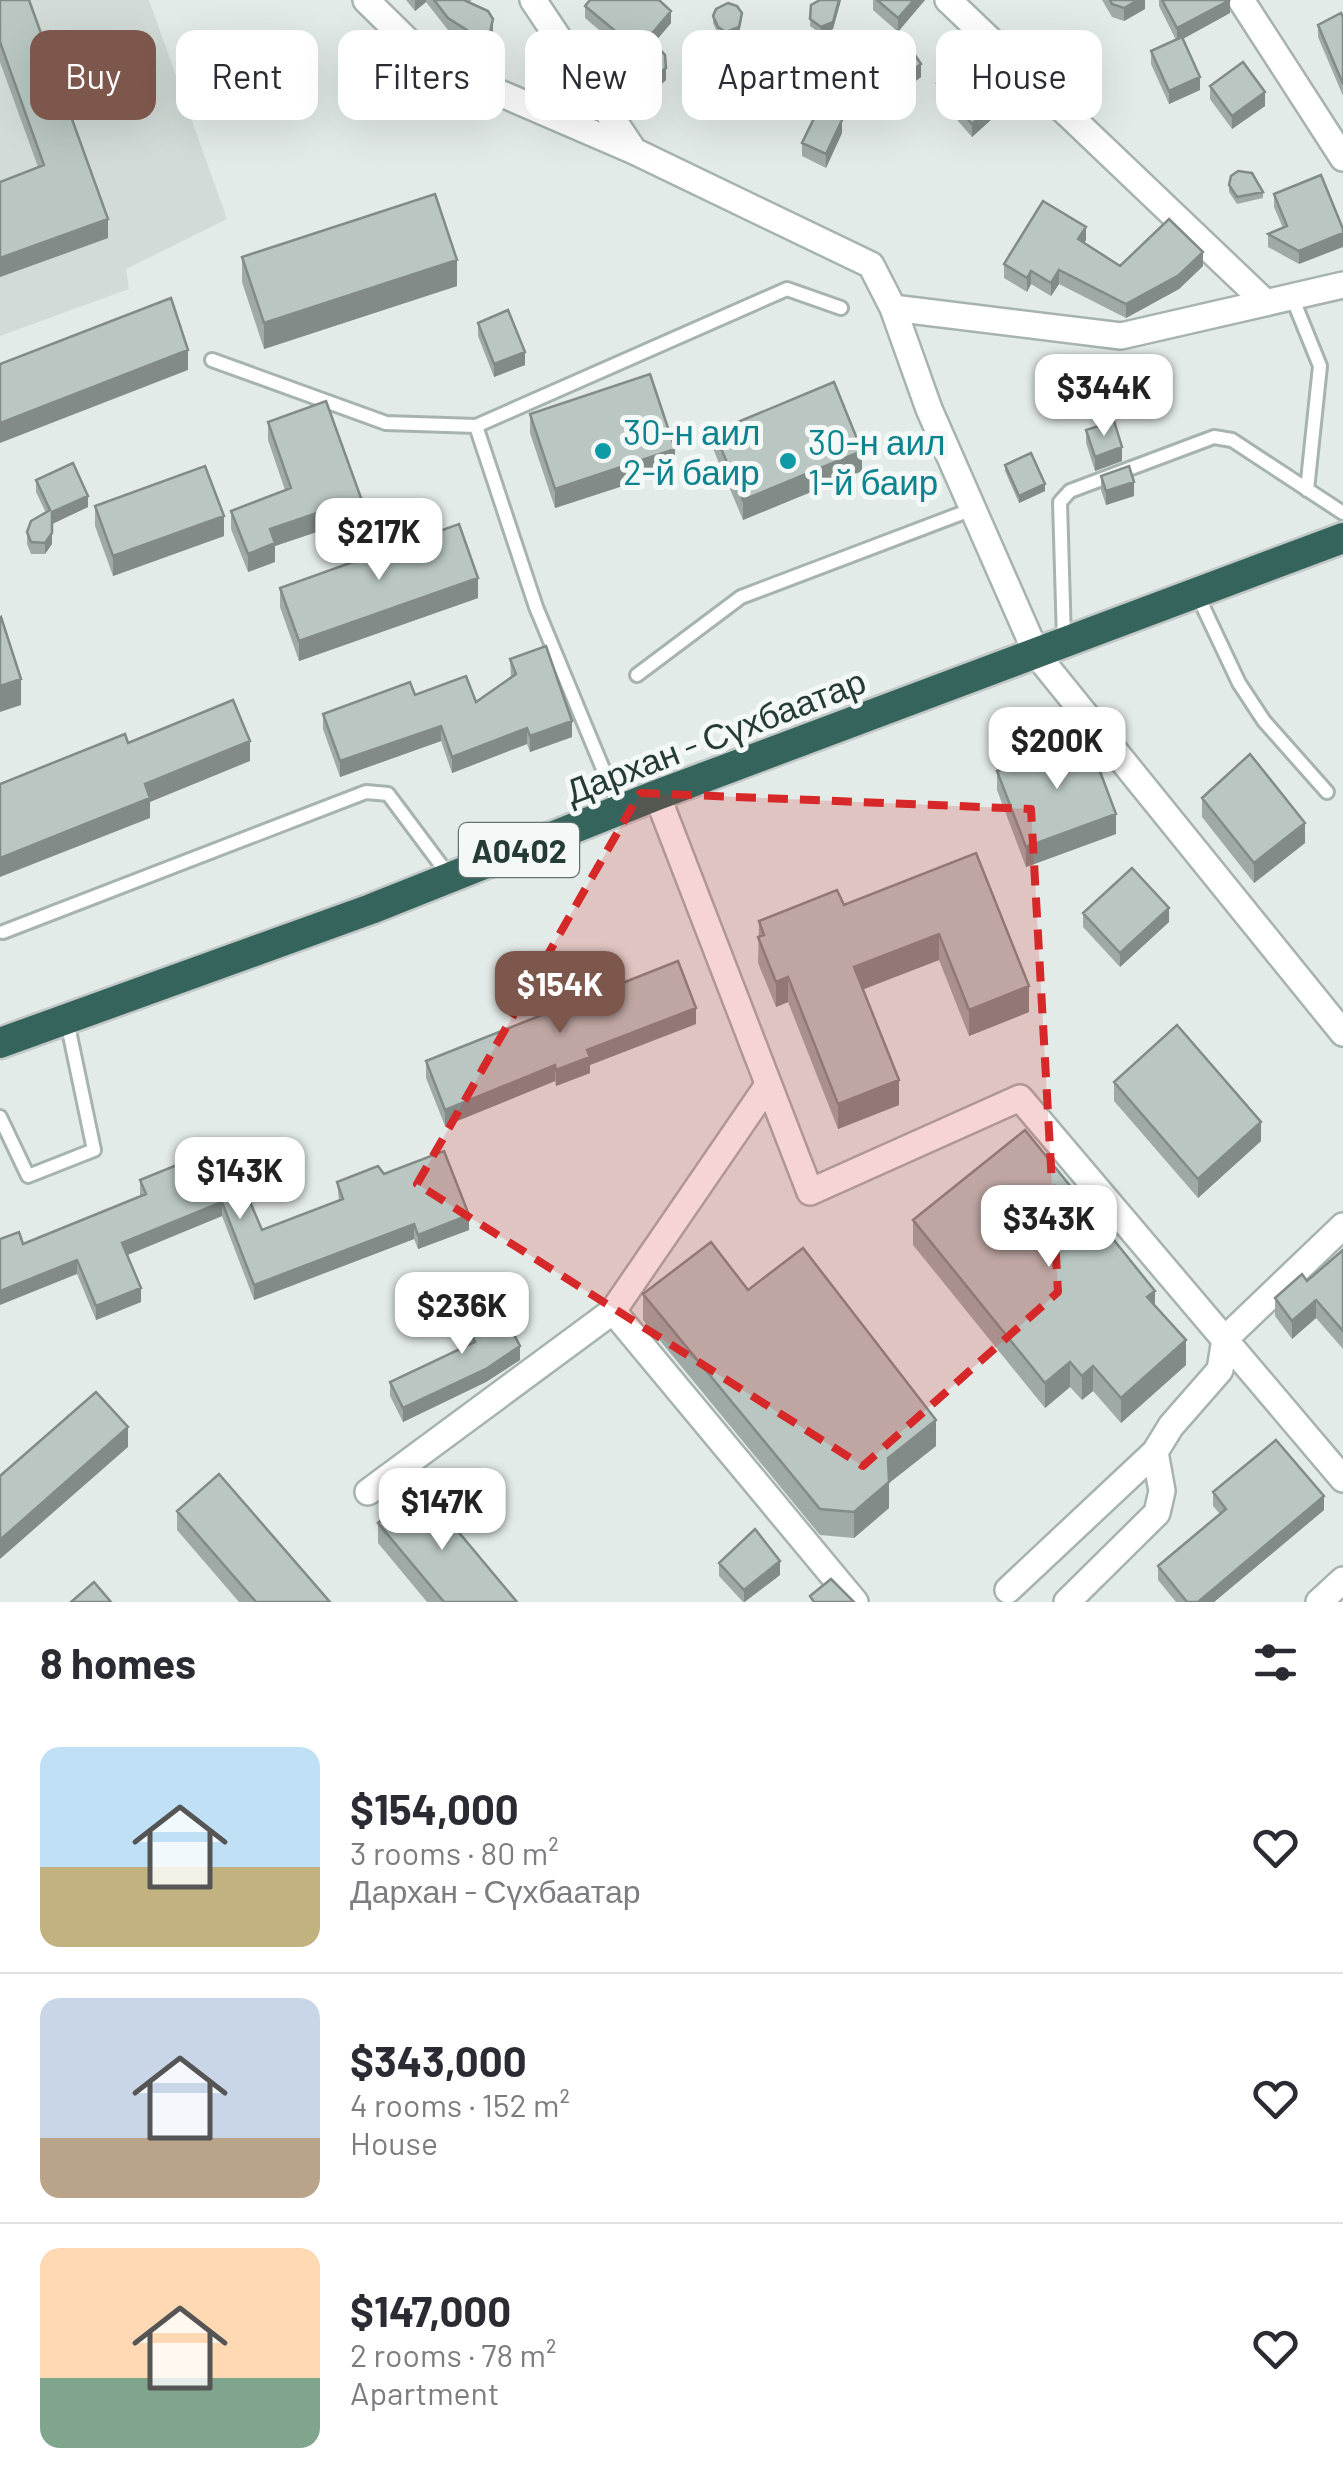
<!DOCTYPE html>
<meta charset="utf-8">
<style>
:root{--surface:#fff;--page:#f2f2f3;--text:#2b2b33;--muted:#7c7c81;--line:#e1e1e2;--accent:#7d564c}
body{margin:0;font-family:Barlow,sans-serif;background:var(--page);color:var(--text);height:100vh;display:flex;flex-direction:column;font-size:38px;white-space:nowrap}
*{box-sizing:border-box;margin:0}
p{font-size:32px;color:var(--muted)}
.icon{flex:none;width:55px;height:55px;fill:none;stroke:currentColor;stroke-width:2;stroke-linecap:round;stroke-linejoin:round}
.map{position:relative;height:1602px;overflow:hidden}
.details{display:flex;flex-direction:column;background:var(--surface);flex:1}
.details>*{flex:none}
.hud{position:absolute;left:30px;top:30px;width:1285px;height:90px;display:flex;gap:20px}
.price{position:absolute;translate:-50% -85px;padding:0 22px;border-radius:20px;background:#fff;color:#222;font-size:32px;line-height:65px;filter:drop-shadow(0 2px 5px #0008)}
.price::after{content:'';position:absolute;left:50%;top:60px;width:30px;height:22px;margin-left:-15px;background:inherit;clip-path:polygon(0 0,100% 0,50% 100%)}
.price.selected{background:var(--accent);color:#fff}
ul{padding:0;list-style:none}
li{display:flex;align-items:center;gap:30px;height:250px;padding:0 40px}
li+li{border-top:2px solid var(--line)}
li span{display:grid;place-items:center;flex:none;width:280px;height:200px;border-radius:20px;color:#555}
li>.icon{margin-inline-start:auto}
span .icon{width:120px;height:120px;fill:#fffc;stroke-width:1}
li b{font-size:42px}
h2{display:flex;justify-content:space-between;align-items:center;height:120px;padding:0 40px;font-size:42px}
.tag{padding:0 35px;border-radius:20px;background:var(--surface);box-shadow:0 10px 40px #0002;font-size:35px;line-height:90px}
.tag.selected{background:var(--accent);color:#fff}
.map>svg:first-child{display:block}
.built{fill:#d2dbd7}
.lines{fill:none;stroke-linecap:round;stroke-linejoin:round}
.lane-casing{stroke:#a6b3af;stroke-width:18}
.street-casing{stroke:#a6b3af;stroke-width:30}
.highway-casing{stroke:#c2c8c7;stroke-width:35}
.lane{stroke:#fff;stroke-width:12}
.street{stroke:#fff;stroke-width:25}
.highway{stroke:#34645b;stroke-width:30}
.wall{fill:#9faaa6}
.shaded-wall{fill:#828b87}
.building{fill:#b9c6c1;stroke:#828b87;stroke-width:2.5}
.marked{fill:#d62828;fill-opacity:0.2;stroke:#d62828;stroke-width:8;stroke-dasharray:20 12;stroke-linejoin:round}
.culture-dot{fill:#0f9aa8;stroke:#f4f8f6;stroke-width:4}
.labels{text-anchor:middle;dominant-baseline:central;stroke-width:10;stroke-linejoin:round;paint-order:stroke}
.shield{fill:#f4f8f6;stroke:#637470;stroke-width:2.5}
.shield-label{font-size:32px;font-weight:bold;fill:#253b36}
.culture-label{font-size:35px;fill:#0d838f;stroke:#f4f8f6;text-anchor:start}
.street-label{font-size:35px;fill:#253b36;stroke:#f4f8f6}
</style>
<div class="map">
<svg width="1343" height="1602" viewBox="0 0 1343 1602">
<rect width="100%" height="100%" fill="#e3ebe8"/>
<path class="built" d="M 0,0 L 149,0 L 227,219 L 126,269 L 129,289 L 0,336 Z"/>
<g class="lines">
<g class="lane-casing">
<path id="lane" d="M 1292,297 L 1320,366 L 1307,490
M 212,360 L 386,423 L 476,426 L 536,607 L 620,810
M 476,426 L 787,289 L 841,308
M 1197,594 L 1239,683 L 1264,721 L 1327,792
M 1064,640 L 1060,502 L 1070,491 L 1214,437 L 1232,440 L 1343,513
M 637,675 L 741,597 L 973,509
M 3,932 L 366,792 L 388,794 L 450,877
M 0,1117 L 28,1176 L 94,1150 L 67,1021"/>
</g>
<g class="street-casing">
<path id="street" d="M 366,0 L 430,63 L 634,151 L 871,265 L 893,308 L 1121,336 L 1343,285
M 533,0 L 634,151
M 948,0 L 1266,303
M 1241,0 L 1343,158
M 893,308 L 929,409 L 1037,655 L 1343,1033
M 657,795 L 810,1192 L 1020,1098 L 1343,1479
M 613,1311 L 855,1602
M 368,1492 L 613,1311 L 768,1085
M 1008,1590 L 1155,1452
M 1067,1602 L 1157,1513 L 1162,1491 L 1155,1452 L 1171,1426 L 1220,1370 L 1225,1339 L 1343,1226
M 1319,1602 L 1343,1580"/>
</g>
<g class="highway-casing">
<path id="highway" d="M 0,1043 L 371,909 L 657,795 L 1343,538"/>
</g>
<use href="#lane" class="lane"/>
<use href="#street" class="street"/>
<use href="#highway" class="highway"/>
</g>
<path class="wall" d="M 0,0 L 108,238 L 0,277 L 0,182 L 38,167 L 0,62 Z
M 406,0 L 472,0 L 469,2 L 493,31 L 490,44 L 478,49 L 448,30 L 426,2 L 415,11 Z
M 820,0 L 841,0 L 833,29 L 821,34 L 810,26 L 811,5 Z
M 873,0 L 925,0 L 898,31 L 921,77 L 901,92 L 877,58 L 877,44 L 897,31 L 873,10 Z
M 1102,0 L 1145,0 L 1145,9 L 1124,21 L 1112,17 Z
M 1159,0 L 1230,0 L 1230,13 L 1183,39 L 1200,90 L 1169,104 L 1151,64 L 1151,51 L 1176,40 L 1159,6 Z
M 585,6 L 671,23 L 654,43 L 666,80 L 656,89 L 646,88 L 639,76 L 639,60 L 637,62 L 585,18 Z
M 713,16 L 742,20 L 739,33 L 726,38 L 718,34 L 713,23 Z
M 1343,17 L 1343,96 L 1318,37 L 1318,25 Z
M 1061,49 L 1088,56 L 1085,69 L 1078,74 L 1062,65 Z
M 937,83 L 993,118 L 972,137 L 937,97 Z
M 1210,86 L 1265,106 L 1232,129 L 1210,99 Z
M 842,133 L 826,168 L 802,156 L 802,143 Z
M 1321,175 L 1299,264 L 1268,247 L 1268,234 L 1283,228 L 1274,207 L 1274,194 Z
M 1229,185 L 1263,192 L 1263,198 L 1237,204 L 1229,192 Z
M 1086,240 L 1084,243 L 1120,266 L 1203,266 L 1179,289 L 1126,318 L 1059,284 L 1051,296 L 1031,284 L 1027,292 L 1004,278 L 1004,264 Z
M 242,257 L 457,286 L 264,349 L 242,282 Z
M 478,323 L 525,365 L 494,377 L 478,336 Z
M 530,414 L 675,469 L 555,508 L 530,433 Z
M 268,422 L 361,517 L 275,546 L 275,562 L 248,572 L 231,529 L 231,511 L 285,490 L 268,440 Z
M 1086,430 L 1122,461 L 1095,471 L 1086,443 Z
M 714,432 L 862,471 L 743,520 L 714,451 Z
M 1005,465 L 1045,491 L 1019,503 L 1005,471 Z
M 1101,476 L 1134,496 L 1106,505 L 1101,490 Z
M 36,480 L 88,507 L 52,524 L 52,544 L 45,554 L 31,554 L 27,544 L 27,532 L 46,513 L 36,492 Z
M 95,506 L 224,536 L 113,576 L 95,526 Z
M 280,588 L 478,598 L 299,661 L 280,607 Z
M 510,659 L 572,737 L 530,752 L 527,744 L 452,773 L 441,741 L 340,777 L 323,729 L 323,714 L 415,695 L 476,702 L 511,677 Z
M 997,771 L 1116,834 L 1026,867 L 997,790 Z
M 1202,798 L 1305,843 L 1254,883 L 1202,817 Z
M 976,853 L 1029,1012 L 969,1036 L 939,960 L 863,989 L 899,1105 L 838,1129 L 788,1002 L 776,1007 L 758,963 L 759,921 L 844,905 Z
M 1083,913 L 1169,922 L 1120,967 L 1083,927 Z
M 696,1024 L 590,1065 L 590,1073 L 556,1086 L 555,1081 L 445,1126 L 426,1078 L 426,1061 Z
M 1114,1082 L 1261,1141 L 1198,1198 L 1114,1101 Z
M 226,1145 L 262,1230 L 339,1201 L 337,1182 L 384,1174 L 469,1230 L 418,1249 L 414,1239 L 254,1300 L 222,1216 L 128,1255 L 141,1302 L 96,1320 L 77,1274 L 23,1244 L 140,1196 L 140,1180 Z
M 913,1220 L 1155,1306 L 1186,1365 L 1121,1423 L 1093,1391 L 1082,1400 L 1070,1387 L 1045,1408 L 913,1245 Z
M 1343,1250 L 1343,1349 L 1316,1318 L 1292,1339 L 1275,1316 L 1275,1298 L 1307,1281 Z
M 748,1290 L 936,1446 L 889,1483 L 889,1508 L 854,1538 L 820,1535 L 643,1320 L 643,1294 Z
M 462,1317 L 520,1360 L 486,1382 L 403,1422 L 390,1396 L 390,1382 L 469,1345 L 462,1331 Z
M 1213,1492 L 1324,1510 L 1214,1602 L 1176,1602 L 1158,1580 L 1158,1566 L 1220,1514 L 1213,1506 Z
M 177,1511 L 330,1602 L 239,1602 L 177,1530 Z
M 378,1523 L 517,1602 L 427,1602 L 378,1543 Z
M 719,1563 L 780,1575 L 745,1602 L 743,1602 L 719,1576 Z"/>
<path class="shaded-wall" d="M 415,0 L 426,0 L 426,2 L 415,11 Z
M 839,0 L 841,0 L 833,29 L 821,34 L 821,27 Z
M 914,0 L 925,0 L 898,32 L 898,18 Z
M 1138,0 L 1145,0 L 1145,9 L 1124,21 L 1124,8 Z
M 1230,0 L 1230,13 L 1177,42 L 1177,28 Z
M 671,11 L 671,23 L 649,49 L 649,37 Z
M 742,13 L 739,33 L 726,38 L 726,32 Z
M 493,19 L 493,31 L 490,44 L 478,49 L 478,37 Z
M 1088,49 L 1085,69 L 1078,74 L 1078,67 Z
M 921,64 L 921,77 L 901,92 L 901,78 Z
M 666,68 L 666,80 L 656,89 L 656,77 Z
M 1200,77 L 1200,90 L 1169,104 L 1169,91 Z
M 1265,92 L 1265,106 L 1232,129 L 1232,116 Z
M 993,105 L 993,118 L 972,137 L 972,124 Z
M 842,120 L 842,133 L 826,168 L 826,154 Z
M 108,219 L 108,238 L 0,277 L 0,258 Z
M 1086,227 L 1086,240 L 1078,253 L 1078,239 Z
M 1343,233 L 1343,247 L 1299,264 L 1299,251 Z
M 1203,252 L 1203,266 L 1179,289 L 1126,318 L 1126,304 Z
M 457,260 L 457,286 L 264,349 L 264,323 Z
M 1059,270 L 1059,284 L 1051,296 L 1051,283 Z
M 1031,271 L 1031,284 L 1027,292 L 1027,278 Z
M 188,350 L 188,370 L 0,443 L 0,423 Z
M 525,352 L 525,365 L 494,377 L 494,364 Z
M 1122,447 L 1122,461 L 1095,471 L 1095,457 Z
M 675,449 L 675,469 L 555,508 L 555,489 Z
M 862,451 L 862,471 L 743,520 L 743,500 Z
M 1134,482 L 1134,496 L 1106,505 L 1106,491 Z
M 1045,484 L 1045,491 L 1019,503 L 1019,496 Z
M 88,496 L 88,507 L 52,524 L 52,512 Z
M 361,498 L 361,517 L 275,546 L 275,562 L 248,572 L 248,554 L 270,529 Z
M 224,516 L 224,536 L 113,576 L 113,556 Z
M 52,533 L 52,544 L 45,554 L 45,543 Z
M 478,578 L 478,598 L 299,661 L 299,641 Z
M 21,679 L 21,705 L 0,712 L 0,686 Z
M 572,721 L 572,737 L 530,752 L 530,736 Z
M 441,726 L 441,741 L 340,777 L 340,761 Z
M 527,728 L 527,744 L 452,773 L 452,757 Z
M 250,741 L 250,761 L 150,802 L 150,818 L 0,877 L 0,858 L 145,784 Z
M 1116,814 L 1116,834 L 1026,867 L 1026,847 Z
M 1305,823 L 1305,843 L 1254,883 L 1254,863 Z
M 1169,908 L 1169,922 L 1120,967 L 1120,953 Z
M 939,934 L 939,960 L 854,993 L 854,967 Z
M 788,977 L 788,1002 L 776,1007 L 776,982 Z
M 1029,986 L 1029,1012 L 969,1036 L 969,1010 Z
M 696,1008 L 696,1024 L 590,1065 L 590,1073 L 556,1086 L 556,1070 L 587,1050 Z
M 555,1065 L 555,1081 L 445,1126 L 445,1110 Z
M 899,1080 L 899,1105 L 838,1129 L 838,1104 Z
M 1261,1122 L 1261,1141 L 1198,1198 L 1198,1179 Z
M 222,1202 L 222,1216 L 122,1257 L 122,1243 Z
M 469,1215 L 469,1230 L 418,1249 L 418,1235 Z
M 414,1224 L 414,1239 L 254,1300 L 254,1285 Z
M 77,1260 L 77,1274 L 0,1305 L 0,1291 Z
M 141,1288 L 141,1302 L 96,1320 L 96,1306 Z
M 1155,1291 L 1155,1316 L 1147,1297 Z
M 1316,1300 L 1316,1318 L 1292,1339 L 1292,1321 Z
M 1186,1340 L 1186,1365 L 1121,1423 L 1121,1398 Z
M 520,1346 L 520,1360 L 486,1382 L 403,1422 L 403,1408 Z
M 1070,1362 L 1070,1387 L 1045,1408 L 1045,1383 Z
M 1093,1366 L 1093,1391 L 1082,1400 L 1082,1376 Z
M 936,1420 L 936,1446 L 889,1483 L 889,1508 L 854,1538 L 854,1512 L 888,1458 Z
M 128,1427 L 128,1447 L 0,1559 L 0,1540 Z
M 1324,1496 L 1324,1510 L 1214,1602 L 1198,1602 Z
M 780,1561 L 780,1575 L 744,1602 L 744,1590 Z"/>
<path class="building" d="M 0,0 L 29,0 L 108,219 L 0,258 L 0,182 L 44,165 L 0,42 Z
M 434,0 L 464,0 L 488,11 L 493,19 L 490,32 L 478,37 L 448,18 Z
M 590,0 L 659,0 L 671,11 L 649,37 L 665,55 L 666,68 L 656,77 L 646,76 L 639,64 L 640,46 L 637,49 L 585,6 Z
M 820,0 L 839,0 L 833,22 L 821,27 L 810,19 L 811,5 Z
M 877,0 L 914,0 L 898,18 Z
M 1110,0 L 1138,0 L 1124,8 L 1112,4 Z
M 1162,0 L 1230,0 L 1177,28 Z
M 728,3 L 737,6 L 742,13 L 739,27 L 726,32 L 718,27 L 713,16 L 716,9 Z
M 1341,13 L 1343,17 L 1343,84 L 1318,25 Z
M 898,30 L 921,64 L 901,78 L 877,44 Z
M 1182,37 L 1200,77 L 1169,91 L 1151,51 Z
M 1070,39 L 1079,39 L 1088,49 L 1085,62 L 1078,67 L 1062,59 L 1061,49 Z
M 1243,62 L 1265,92 L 1232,116 L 1210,86 Z
M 958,64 L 993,105 L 972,124 L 937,83 Z
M 819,108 L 842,120 L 826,154 L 802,143 Z
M 1238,171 L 1252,173 L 1263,192 L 1237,197 L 1229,185 L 1231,176 Z
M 1321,175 L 1343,229 L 1343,233 L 1299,251 L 1268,234 L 1287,226 L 1274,194 Z
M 435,194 L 457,260 L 264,323 L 242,257 Z
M 1043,201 L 1086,227 L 1078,239 L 1120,266 L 1169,219 L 1203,252 L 1179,275 L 1126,304 L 1059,270 L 1051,283 L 1031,271 L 1027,278 L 1004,264 Z
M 171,298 L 188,350 L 0,423 L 0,364 Z
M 508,310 L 525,352 L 494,364 L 478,323 Z
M 650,374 L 675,449 L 555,489 L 530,414 Z
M 834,382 L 862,451 L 743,500 L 714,432 Z
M 326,401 L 361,498 L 270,529 L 275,543 L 248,554 L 231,511 L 291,488 L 268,422 Z
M 1114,421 L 1122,447 L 1095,457 L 1086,430 Z
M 1031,453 L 1045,484 L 1019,496 L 1005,465 Z
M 73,463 L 88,496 L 52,512 L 52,533 L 45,543 L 31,542 L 27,532 L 31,521 L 50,510 L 36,480 Z
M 205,466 L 224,516 L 113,556 L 95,506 Z
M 1129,466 L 1134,482 L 1106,491 L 1101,476 Z
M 459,524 L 478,578 L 299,641 L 280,588 Z
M 1,617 L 21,679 L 0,686 L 0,618 Z
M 546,646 L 572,721 L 530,736 L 527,728 L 452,757 L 441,726 L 340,761 L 323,714 L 410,682 L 415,695 L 466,676 L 476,702 L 516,674 L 510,659 Z
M 233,700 L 250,741 L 145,784 L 150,798 L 0,858 L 0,784 L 125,734 L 128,743 Z
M 1087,737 L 1116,814 L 1026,847 L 997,771 Z
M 1250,754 L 1305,823 L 1254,863 L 1202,798 Z
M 976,853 L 1029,986 L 969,1010 L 939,934 L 854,967 L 899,1080 L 838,1104 L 788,977 L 776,982 L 758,937 L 764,935 L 759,921 L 837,890 L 844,905 Z
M 1132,868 L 1169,908 L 1120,953 L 1083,913 Z
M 678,961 L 696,1008 L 587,1050 L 590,1057 L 556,1070 L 555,1065 L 445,1110 L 426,1061 Z
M 1177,1025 L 1261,1122 L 1198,1179 L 1114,1082 Z
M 1025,1130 L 1155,1291 L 1147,1297 L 1186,1340 L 1121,1398 L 1093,1366 L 1082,1376 L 1070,1362 L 1045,1383 L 913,1220 Z
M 226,1145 L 262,1230 L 343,1199 L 337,1182 L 378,1166 L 384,1174 L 444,1151 L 469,1215 L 418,1235 L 414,1224 L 254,1285 L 222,1202 L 122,1243 L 141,1288 L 96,1306 L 77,1260 L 0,1291 L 0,1239 L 19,1232 L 23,1244 L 146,1194 L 140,1180 Z
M 711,1242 L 748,1290 L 803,1248 L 936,1420 L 888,1458 L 889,1482 L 854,1512 L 820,1509 L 643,1294 Z
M 1343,1250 L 1343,1331 L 1316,1300 L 1292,1321 L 1275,1298 L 1302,1274 L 1307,1281 Z
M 496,1300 L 520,1346 L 486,1369 L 403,1408 L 390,1382 L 475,1342 L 462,1317 Z
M 96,1392 L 128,1427 L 0,1540 L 0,1476 Z
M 1276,1440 L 1324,1496 L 1198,1602 L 1187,1602 L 1158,1566 L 1226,1509 L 1213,1492 Z
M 219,1474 L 330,1602 L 256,1602 L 177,1511 Z
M 421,1487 L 517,1602 L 444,1602 L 378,1523 Z
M 755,1529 L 780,1561 L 744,1590 L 719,1563 Z
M 831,1579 L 854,1602 L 814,1602 L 810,1596 Z
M 94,1582 L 111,1602 L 71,1602 Z"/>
<path class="marked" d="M 640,793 L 1031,809 L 1058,1292 L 863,1466 L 417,1184 Z"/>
<g class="culture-dot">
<circle cx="603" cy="451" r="10"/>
<circle cx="788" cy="461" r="10"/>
</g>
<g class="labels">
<rect class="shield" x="459" y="823" width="120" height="54" rx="8"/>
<g class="shield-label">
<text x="519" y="850">A0402</text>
</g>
<g class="culture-label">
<text x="623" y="431">30-н аил<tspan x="623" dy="40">2-й баир</tspan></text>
<text x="808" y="441">30-н аил<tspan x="808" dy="40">1-й баир</tspan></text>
</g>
<g class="street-label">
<text transform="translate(715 735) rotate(-21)">Дархан - Сүхбаатар</text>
</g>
</g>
</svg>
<b class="price" style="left:1104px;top:439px">$344K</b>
<b class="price" style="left:379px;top:583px">$217K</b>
<b class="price" style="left:1057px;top:792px">$200K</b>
<b class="price selected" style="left:560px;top:1036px">$154K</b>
<b class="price" style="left:240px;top:1222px">$143K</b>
<b class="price" style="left:1049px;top:1270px">$343K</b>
<b class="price" style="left:462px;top:1357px">$236K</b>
<b class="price" style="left:442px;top:1553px">$147K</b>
<div class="hud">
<a class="tag selected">Buy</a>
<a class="tag">Rent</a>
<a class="tag">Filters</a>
<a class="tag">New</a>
<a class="tag">Apartment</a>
<a class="tag">House</a>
</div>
</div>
<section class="details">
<h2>8 homes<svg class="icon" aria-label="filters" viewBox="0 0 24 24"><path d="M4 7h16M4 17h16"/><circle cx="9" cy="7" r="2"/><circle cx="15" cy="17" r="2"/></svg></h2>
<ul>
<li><span style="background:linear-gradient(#bfe0f5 60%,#c2b280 0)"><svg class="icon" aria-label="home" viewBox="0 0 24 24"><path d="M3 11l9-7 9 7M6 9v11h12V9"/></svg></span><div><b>$154,000</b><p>3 rooms · 80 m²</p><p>Дархан - Сүхбаатар</p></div><svg class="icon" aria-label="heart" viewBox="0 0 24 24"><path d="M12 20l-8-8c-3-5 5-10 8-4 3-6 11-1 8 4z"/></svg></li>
<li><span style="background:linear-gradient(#c9d6e8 70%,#b9a48a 0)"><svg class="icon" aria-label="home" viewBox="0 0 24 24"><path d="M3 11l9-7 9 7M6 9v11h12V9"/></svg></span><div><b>$343,000</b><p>4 rooms · 152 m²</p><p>House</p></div><svg class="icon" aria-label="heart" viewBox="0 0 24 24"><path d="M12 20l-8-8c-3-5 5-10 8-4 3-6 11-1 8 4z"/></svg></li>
<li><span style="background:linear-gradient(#ffd9b3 65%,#7fa58c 0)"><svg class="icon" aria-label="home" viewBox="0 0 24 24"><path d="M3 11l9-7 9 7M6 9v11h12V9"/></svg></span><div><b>$147,000</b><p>2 rooms · 78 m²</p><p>Apartment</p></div><svg class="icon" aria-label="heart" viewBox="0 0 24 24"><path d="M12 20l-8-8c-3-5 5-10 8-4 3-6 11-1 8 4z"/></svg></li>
</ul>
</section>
